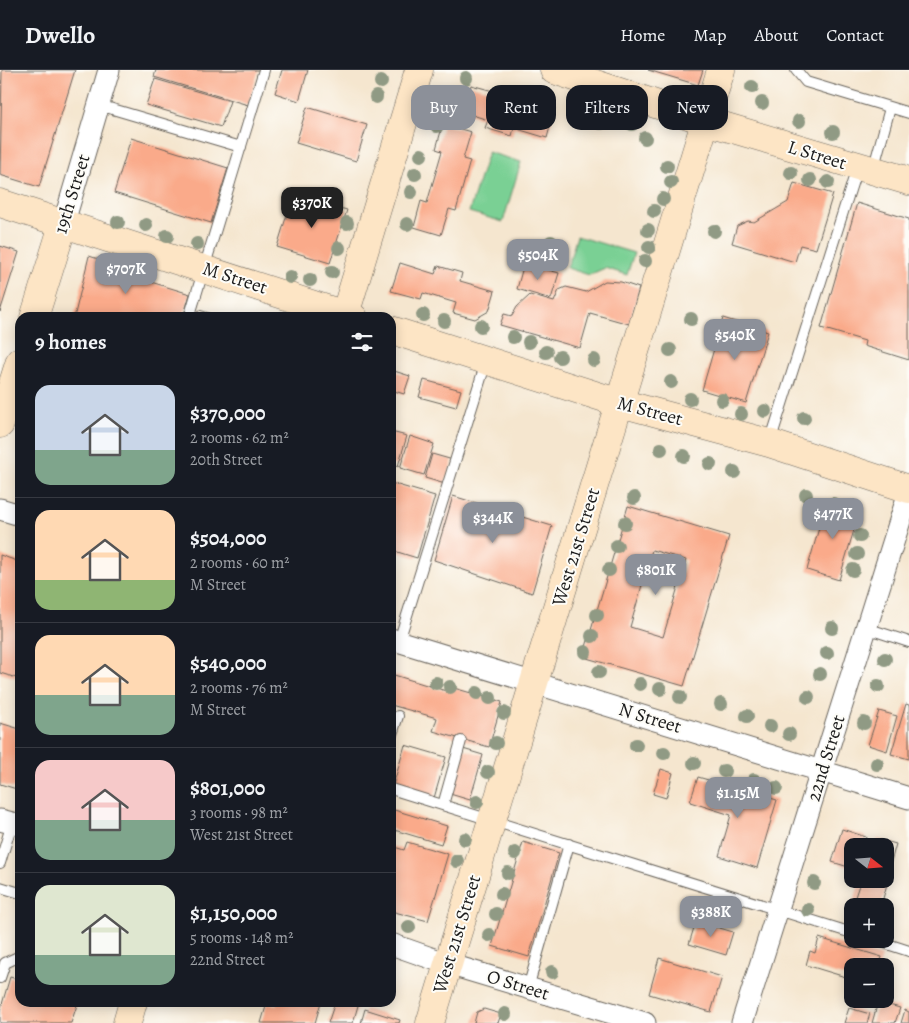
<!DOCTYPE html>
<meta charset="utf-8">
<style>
:root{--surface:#171b24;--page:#242831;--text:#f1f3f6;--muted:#9ea1a6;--line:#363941;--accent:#8c9099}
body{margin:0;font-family:Alegreya,serif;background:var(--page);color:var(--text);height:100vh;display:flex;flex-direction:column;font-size:19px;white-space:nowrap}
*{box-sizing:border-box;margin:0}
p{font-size:16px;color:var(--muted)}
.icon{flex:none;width:28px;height:28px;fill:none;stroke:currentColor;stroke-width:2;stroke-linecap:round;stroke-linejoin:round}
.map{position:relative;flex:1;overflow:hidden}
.panel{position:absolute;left:15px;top:242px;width:381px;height:695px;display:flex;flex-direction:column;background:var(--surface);border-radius:15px;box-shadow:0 2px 12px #0003}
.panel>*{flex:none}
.top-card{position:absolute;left:411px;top:15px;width:422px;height:45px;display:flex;gap:10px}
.needle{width:32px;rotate:107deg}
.tools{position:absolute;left:844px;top:768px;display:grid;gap:10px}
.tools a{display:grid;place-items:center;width:50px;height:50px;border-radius:10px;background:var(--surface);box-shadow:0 2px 12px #0003;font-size:25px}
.price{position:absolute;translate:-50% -42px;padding:0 11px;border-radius:10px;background:var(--accent);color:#fff;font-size:16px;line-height:32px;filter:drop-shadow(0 1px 2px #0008)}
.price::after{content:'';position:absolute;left:50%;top:30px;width:15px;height:11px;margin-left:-8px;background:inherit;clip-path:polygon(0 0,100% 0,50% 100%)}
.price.on{background:#222;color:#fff}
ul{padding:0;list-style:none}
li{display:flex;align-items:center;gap:15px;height:125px;padding:0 20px}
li+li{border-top:1px solid var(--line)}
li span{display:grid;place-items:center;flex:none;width:140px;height:100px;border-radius:15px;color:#555}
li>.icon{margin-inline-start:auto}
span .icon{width:60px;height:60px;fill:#fffc;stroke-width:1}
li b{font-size:21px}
h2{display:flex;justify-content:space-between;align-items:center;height:60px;padding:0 20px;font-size:21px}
.tag{padding:0 18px;border-radius:15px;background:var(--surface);box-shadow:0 2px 12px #0003;font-size:18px;line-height:45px}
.tag.on{background:var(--accent);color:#fff}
header{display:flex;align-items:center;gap:30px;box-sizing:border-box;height:70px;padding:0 25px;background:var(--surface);border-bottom:1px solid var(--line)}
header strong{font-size:24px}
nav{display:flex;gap:28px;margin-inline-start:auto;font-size:18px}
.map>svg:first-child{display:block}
.park{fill:#7ad094;stroke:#4b7658}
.building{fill:#faaa8a;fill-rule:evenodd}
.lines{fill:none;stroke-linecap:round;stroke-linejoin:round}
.lane-casing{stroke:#68635b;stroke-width:12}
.street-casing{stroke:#68635b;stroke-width:23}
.secondary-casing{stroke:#68635b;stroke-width:29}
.lane{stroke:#fff;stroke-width:10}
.street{stroke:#fff;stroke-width:21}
.secondary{stroke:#fde5c5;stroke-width:28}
.tree{fill:#909a84}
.labels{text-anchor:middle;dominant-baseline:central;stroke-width:4;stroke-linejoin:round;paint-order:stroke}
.street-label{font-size:19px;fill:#1c1c1c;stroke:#fdfcf7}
</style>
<header>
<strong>Dwello</strong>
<nav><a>Home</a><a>Map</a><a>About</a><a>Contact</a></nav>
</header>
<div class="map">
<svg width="909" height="953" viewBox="0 0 909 953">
<rect width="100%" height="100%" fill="#fdfcf7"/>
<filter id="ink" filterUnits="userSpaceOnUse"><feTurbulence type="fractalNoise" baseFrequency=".02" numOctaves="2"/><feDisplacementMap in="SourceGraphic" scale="10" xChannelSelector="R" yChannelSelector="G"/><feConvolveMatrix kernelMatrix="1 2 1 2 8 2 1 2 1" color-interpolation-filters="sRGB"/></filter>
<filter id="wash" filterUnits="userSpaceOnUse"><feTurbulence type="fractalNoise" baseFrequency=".0096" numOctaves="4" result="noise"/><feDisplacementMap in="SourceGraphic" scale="20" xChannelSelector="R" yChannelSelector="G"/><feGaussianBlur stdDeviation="1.12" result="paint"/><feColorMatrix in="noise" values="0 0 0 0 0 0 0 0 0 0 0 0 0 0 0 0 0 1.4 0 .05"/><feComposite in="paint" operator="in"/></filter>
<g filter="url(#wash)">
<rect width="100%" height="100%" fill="#f5e6cf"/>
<path class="park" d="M 488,82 L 521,92 L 503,152 L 469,142 Z
M 577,166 L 634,183 L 627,205 L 605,198 L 589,205 L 567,198 Z"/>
<g id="blocks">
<path class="building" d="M 2,0 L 75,0 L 39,117 L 0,105 Z
M 156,0 L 259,0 L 248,35 L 154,7 Z
M 282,0 L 308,0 L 299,31 L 275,23 Z
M 648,0 L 703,0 L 698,15 Z
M 155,9 L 230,31 L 221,57 L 146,35 Z
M 471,15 L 497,22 L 495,30 L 524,39 L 527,30 L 555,38 L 547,68 L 514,58 L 512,66 L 485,58 L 488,50 L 463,42 Z
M 307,37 L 367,55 L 356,91 L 296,73 Z
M 443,54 L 471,62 L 463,89 L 470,91 L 456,141 L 449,139 L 441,165 L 414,157 L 421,131 L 427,133 L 442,81 L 436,79 Z
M 131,68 L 228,98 L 211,153 L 114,123 Z
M 794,113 L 833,124 L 816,179 L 800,175 L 795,192 L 732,173 L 737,156 L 748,151 L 754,152 L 788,132 Z
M 293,125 L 347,140 L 330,193 L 277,177 Z
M 857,133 L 909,149 L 909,290 L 864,276 L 865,271 L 821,258 Z
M 0,176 L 19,182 L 0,242 Z
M 89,186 L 130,199 L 128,205 L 190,224 L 183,248 L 74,248 Z
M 400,193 L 435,204 L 438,196 L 462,203 L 460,211 L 495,221 L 489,241 L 475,249 L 453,243 L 456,233 L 423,223 L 421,229 L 391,221 Z
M 524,193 L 559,203 L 551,229 L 517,219 Z
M 605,211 L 621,212 L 639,218 L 629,254 L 590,243 L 580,278 L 500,255 L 504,244 L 512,246 L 517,237 L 530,225 L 554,232 L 559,220 L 566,217 L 586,222 Z
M 199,240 L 223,247 L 223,248 L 197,248 Z
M 723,248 L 768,262 L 746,333 L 702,320 Z
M 391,300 L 410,306 L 404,324 L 391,320 Z
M 424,310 L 461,320 L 456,337 L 419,327 Z
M 391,362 L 407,366 L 398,396 L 391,394 Z
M 410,366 L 434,374 L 424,405 L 400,398 Z
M 432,384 L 453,390 L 445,414 L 425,408 Z
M 391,413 L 435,426 L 417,488 L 391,480 Z
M 453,426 L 552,456 L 532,523 L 434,490 Z
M 827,430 L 860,440 L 839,510 L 807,500 Z
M 628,436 L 729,466 L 684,616 L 583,587 ZM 652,480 L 686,490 L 663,567 L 630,557 Z
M 0,485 L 20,492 L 20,609 L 0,603 Z
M 391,604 L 446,621 L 447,616 L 502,632 L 489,677 L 433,661 L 437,648 L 391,635 Z
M 906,634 L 909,635 L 909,689 L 891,684 Z
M 879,641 L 897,646 L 887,681 L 868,675 Z
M 0,653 L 20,659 L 20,720 L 0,714 Z
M 405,675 L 446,687 L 434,728 L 393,716 Z
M 463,679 L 483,685 L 470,730 L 450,724 Z
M 661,699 L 673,703 L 666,728 L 653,724 Z
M 698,707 L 777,730 L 757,798 L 719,786 L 731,745 L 690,732 Z
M 391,739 L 447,756 L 441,774 L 391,759 Z
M 842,759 L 866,767 L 863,776 L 852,776 L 852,798 L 832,792 Z
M 878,769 L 896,774 L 888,802 L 885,801 L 885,776 L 875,776 Z
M 407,772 L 448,784 L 428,851 L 391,841 L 391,776 L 404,780 Z
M 523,772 L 559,783 L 529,887 L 492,876 Z
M 861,809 L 887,814 L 881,836 L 852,836 Z
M 696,851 L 733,862 L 726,885 L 689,874 Z
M 819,868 L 882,887 L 879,896 L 852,896 L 852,909 L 806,895 L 810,881 L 815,883 Z
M 659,888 L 722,907 L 711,942 L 649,924 Z
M 10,907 L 20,910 L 20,932 L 78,932 L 71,953 L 0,953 L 0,941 Z
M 278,932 L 321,932 L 315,953 L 261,953 L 267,933 L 277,936 Z
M 335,932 L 359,932 L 353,953 L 328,953 Z
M 878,932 L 900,938 L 895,953 L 872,953 Z
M 849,938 L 870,944 L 867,953 L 844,953 Z
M 365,939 L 400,950 L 399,953 L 361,953 Z
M 484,939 L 501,944 L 498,953 L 474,953 L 477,942 Z
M 905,940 L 909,942 L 909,953 L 901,953 Z"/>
</g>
</g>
<g filter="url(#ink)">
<use href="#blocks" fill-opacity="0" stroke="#68635b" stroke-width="1"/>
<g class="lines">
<g class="lane-casing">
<path id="lane" d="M 796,0 L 806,12 L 909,43
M 99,35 L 241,77
M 873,100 L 890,38
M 189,248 L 264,0
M 770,372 L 857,98
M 866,558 L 909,572
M 399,571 L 486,292
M 391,667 L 398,646
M 391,719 L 852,863
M 443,735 L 461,671
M 0,793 L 12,753
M 0,817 L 20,823
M 872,869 L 909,881
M 0,908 L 5,893 L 20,886
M 528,918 L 569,774"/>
</g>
<g class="street-casing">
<path id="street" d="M 64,152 L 109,0
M 0,439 L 20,445
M 391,569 L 909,728
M 0,750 L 20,755
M 391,874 L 448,894 L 645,953
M 742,953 L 909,422"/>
</g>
<g class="secondary-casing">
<path id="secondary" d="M 554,0 L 706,51 L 909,111
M 0,133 L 354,248
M 34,248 L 64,152
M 344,248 L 419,0
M 391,260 L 620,333 L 769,373 L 909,419
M 0,354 L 20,291
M 127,953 L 133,932
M 430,953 L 721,0"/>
</g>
<use href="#lane" class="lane"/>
<use href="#street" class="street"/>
<use href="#secondary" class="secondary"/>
</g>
<g class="tree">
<circle cx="466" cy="8" r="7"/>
<circle cx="381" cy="12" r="7"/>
<circle cx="752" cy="17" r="7"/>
<circle cx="376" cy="27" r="7"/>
<circle cx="762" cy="33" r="7"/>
<circle cx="617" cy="49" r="7"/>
<circle cx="799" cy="51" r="7"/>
<circle cx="601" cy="53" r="7"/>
<circle cx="632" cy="54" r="7"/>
<circle cx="437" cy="56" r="7"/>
<circle cx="833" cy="62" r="7"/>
<circle cx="645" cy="68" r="7"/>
<circle cx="421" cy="85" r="7"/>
<circle cx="667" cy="96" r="7"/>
<circle cx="791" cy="103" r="7"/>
<circle cx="415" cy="104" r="7"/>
<circle cx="810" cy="110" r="7"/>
<circle cx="671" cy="112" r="7"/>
<circle cx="828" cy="112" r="7"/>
<circle cx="411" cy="122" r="7"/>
<circle cx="663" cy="129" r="7"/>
<circle cx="654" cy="141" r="7"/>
<circle cx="118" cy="152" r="7"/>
<circle cx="347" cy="153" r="7"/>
<circle cx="407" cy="154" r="7"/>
<circle cx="146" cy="155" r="7"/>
<circle cx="648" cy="160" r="7"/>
<circle cx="714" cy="161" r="7"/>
<circle cx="167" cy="166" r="7"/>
<circle cx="551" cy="172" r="7"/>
<circle cx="197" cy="174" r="7"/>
<circle cx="649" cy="177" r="7"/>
<circle cx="339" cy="178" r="7"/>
<circle cx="645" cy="191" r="7"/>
<circle cx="332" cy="202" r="7"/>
<circle cx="290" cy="207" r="7"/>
<circle cx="310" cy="210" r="7"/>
<circle cx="423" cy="245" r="7"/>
<circle cx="691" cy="249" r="7"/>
<circle cx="444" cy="251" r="7"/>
<circle cx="481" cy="256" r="7"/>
<circle cx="513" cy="267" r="7"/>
<circle cx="529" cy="272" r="7"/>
<circle cx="670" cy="280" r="7"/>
<circle cx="546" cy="282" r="7"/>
<circle cx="560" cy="287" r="7"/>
<circle cx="594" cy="290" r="7"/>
<circle cx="671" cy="312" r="7"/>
<circle cx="690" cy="329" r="7"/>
<circle cx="722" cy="330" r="7"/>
<circle cx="765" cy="341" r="7"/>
<circle cx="741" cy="344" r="7"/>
<circle cx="804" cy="348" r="7"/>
<circle cx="661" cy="379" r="7"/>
<circle cx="684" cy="386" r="7"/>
<circle cx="710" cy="394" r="7"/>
<circle cx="734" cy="402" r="7"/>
<circle cx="806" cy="425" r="7"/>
<circle cx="634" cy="428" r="7"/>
<circle cx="833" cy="434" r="7"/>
<circle cx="848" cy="437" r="7"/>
<circle cx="625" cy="453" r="7"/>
<circle cx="860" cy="466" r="7"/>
<circle cx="617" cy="476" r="7"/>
<circle cx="857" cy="484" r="7"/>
<circle cx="609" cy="500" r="7"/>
<circle cx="853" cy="500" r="7"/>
<circle cx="597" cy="545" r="7"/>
<circle cx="832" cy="558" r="7"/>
<circle cx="592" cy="566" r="7"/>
<circle cx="585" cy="582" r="7"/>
<circle cx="827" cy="583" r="7"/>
<circle cx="885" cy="589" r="7"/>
<circle cx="599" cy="602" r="7"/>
<circle cx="820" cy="604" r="7"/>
<circle cx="436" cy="613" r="7"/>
<circle cx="640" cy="614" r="7"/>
<circle cx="878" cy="616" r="7"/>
<circle cx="450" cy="617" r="7"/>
<circle cx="660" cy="619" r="7"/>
<circle cx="477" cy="623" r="7"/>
<circle cx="680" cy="627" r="7"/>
<circle cx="808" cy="627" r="7"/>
<circle cx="490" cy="628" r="7"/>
<circle cx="721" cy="634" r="7"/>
<circle cx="504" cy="643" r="7"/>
<circle cx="747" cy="646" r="7"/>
<circle cx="864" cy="653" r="7"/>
<circle cx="770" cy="656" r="7"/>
<circle cx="789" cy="664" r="7"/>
<circle cx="496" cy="673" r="7"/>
<circle cx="636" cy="675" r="7"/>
<circle cx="664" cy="683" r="7"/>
<circle cx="694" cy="693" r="7"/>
<circle cx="877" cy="694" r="7"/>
<circle cx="724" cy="701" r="7"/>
<circle cx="488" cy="702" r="7"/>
<circle cx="754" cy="710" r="7"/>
<circle cx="776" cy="718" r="7"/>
<circle cx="477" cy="732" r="7"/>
<circle cx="465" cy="769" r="7"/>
<circle cx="515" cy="783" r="7"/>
<circle cx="457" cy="791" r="7"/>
<circle cx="508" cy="803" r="7"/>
<circle cx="814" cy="813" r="7"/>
<circle cx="502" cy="824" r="7"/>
<circle cx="808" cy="840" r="7"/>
<circle cx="496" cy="844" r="7"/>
<circle cx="409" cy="857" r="7"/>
<circle cx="489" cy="865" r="7"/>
<circle cx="552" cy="902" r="7"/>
<circle cx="505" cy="944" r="7"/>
</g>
</g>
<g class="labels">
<g class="street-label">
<text transform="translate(817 85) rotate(17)">L Street</text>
<text transform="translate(72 124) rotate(-73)">19th Street</text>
<text transform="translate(235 208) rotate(18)">M Street</text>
<text transform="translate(650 341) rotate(15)">M Street</text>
<text transform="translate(576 477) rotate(-73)">West 21st Street</text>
<text transform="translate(650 648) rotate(17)">N Street</text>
<text transform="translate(826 688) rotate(-73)">22nd Street</text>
<text transform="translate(457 864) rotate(-73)">West 21st Street</text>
<text transform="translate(518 915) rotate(17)">O Street</text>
</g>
</g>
</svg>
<div class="tools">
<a><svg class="needle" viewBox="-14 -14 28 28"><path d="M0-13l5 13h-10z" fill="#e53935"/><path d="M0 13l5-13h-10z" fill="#9ea1a6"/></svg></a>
<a>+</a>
<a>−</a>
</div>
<b class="price on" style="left:312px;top:159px">$370K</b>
<b class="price" style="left:538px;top:211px">$504K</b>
<b class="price" style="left:126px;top:225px">$707K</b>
<b class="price" style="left:735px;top:291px">$540K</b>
<b class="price" style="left:833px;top:470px">$477K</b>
<b class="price" style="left:493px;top:474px">$344K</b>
<b class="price" style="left:656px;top:526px">$801K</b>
<b class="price" style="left:738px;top:749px">$1.15M</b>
<b class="price" style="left:711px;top:868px">$388K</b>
<div class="top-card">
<a class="tag on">Buy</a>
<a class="tag">Rent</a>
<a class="tag">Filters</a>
<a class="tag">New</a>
</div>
<section class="panel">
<h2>9 homes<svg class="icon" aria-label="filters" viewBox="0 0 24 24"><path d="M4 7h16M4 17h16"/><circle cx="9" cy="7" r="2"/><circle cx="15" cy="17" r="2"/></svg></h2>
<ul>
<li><span style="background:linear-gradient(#c9d6e8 65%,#7fa58c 0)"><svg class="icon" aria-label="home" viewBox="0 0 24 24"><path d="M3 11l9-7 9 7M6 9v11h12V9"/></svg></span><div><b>$370,000</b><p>2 rooms · 62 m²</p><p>20th Street</p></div></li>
<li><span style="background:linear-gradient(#ffd9b3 70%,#8fb573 0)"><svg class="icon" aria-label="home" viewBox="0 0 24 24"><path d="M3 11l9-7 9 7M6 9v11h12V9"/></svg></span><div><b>$504,000</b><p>2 rooms · 60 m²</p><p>M Street</p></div></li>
<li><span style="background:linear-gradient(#ffd9b3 60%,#7fa58c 0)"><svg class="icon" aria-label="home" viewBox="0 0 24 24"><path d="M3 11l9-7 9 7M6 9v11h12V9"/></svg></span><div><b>$540,000</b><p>2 rooms · 76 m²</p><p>M Street</p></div></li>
<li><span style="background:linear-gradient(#f6c9c9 60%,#7fa58c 0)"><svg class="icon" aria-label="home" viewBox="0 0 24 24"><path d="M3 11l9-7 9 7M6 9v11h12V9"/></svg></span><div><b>$801,000</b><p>3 rooms · 98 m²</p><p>West 21st Street</p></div></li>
<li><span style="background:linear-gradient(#dfe7d0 70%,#7fa58c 0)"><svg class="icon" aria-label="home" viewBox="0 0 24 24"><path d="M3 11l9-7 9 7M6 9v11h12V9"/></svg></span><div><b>$1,150,000</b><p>5 rooms · 148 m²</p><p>22nd Street</p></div></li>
</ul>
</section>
</div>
